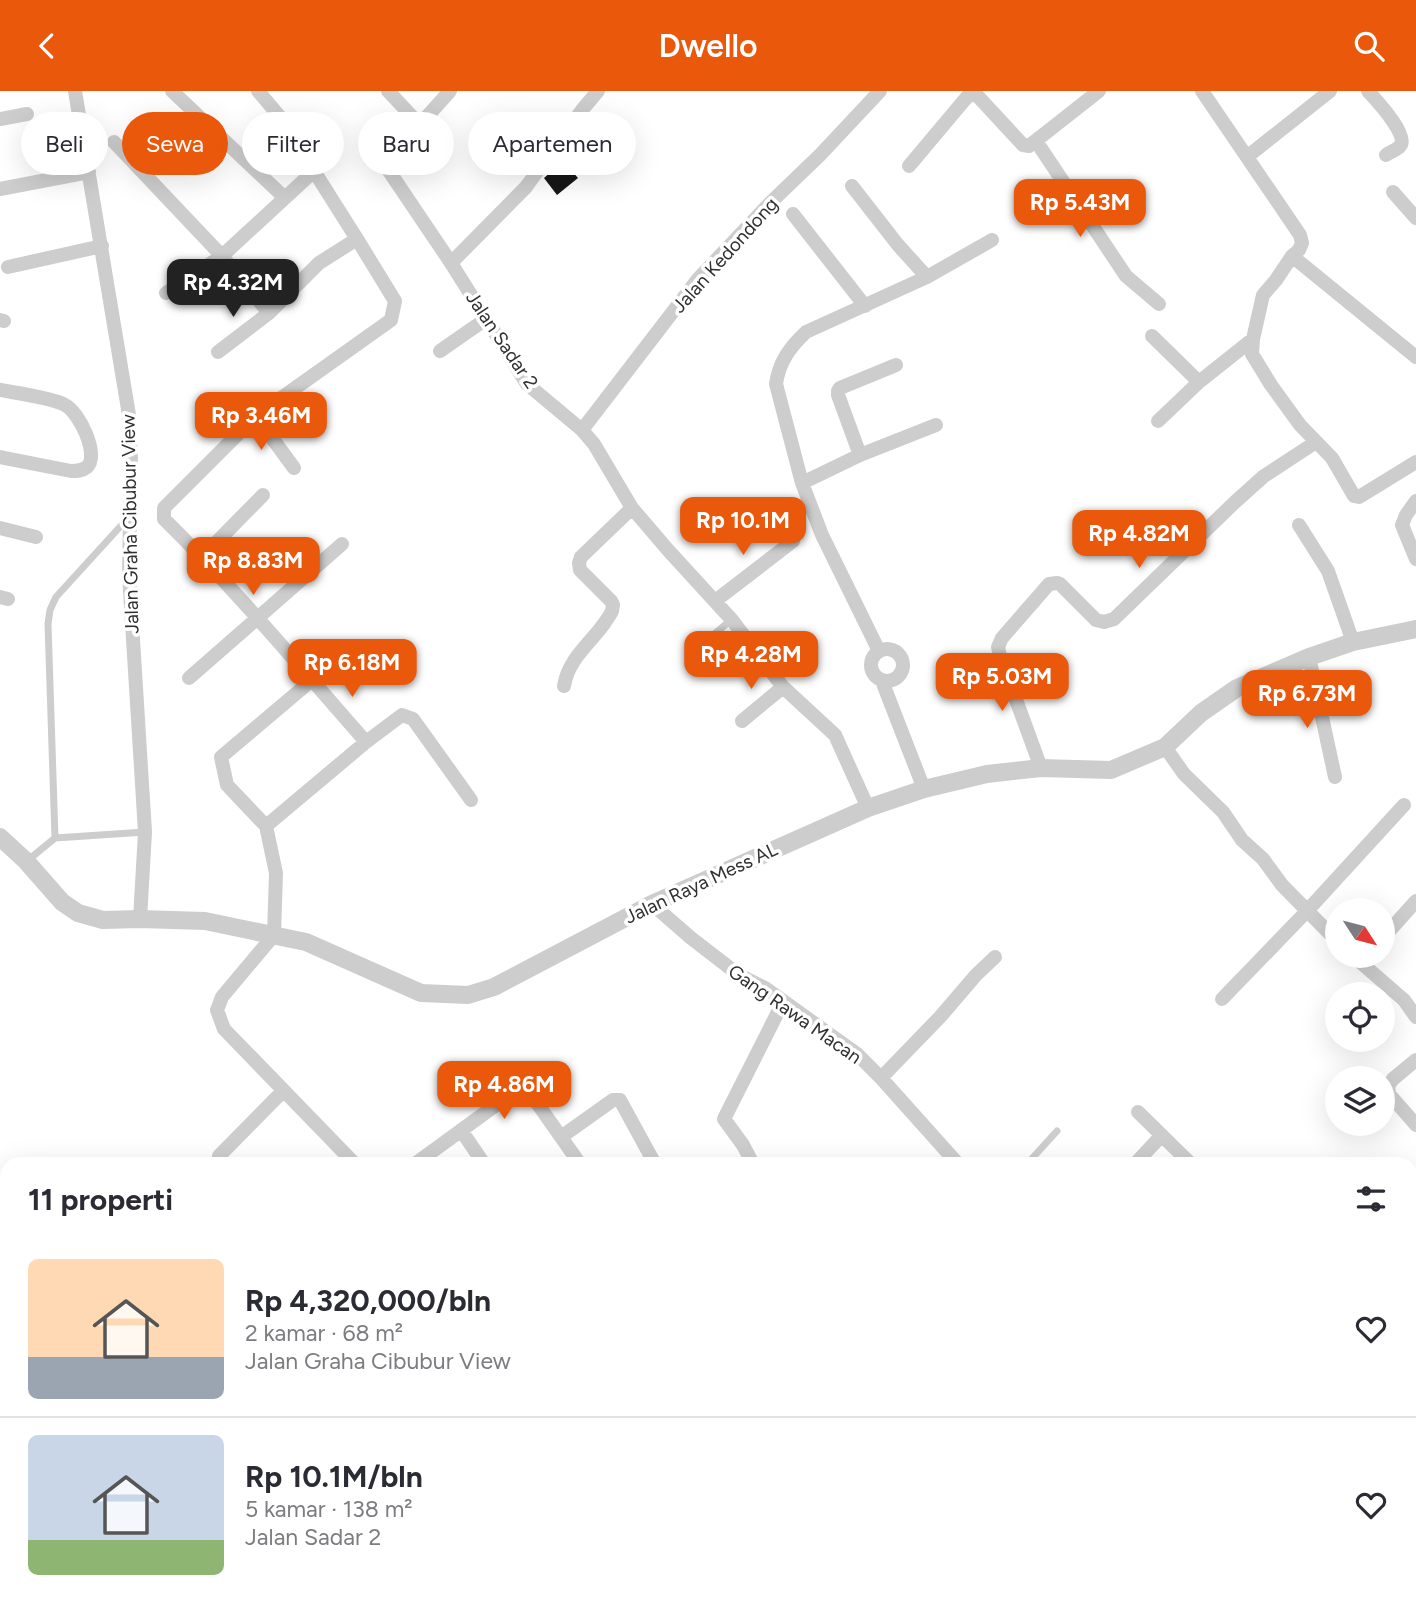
<!DOCTYPE html>
<html lang="id">
<meta charset="utf-8">
<style>
:root{--surface:#fff;--page:#f2f2f3;--text:#2b2b33;--muted:#7c7c81;--line:#e1e1e2;--accent:#ea580c}
body{margin:0;font-family:Figtree,sans-serif;background:var(--page);color:var(--text);height:100vh;display:flex;flex-direction:column;font-size:26px;white-space:nowrap}
*{box-sizing:border-box;margin:0}
p{font-size:23px;color:var(--muted)}
.icon{flex:none;width:38px;height:38px;fill:none;stroke:currentColor;stroke-width:2;stroke-linecap:round;stroke-linejoin:round}
.map{position:relative;flex:1;overflow:hidden}
.panel{position:absolute;left:0px;top:1066px;width:1418px;height:450px;display:flex;flex-direction:column;background:var(--surface);border-radius:21px 21px 0 0;box-shadow:0 7px 28px #0002}
.panel>*{flex:none}
.banner{position:absolute;left:21px;top:21px;width:700px;height:63px;display:flex;gap:14px}
.needle{width:46px;rotate:126deg}
.tools{position:absolute;left:1325px;top:807px;display:grid;gap:14px}
.tools a{display:grid;place-items:center;width:70px;height:70px;border-radius:50%;background:var(--surface);box-shadow:0 7px 28px #0002;font-size:35px}
.price{position:absolute;translate:-50% -60px;padding:0 16px;border-radius:14px;background:var(--accent);color:#fff;font-size:23px;line-height:46px;filter:drop-shadow(0 2px 4px #0008)}
.price::after{content:'';position:absolute;left:50%;top:42px;width:21px;height:16px;margin-left:-10px;background:inherit;clip-path:polygon(0 0,100% 0,50% 100%)}
.price.current{background:#222;color:#fff}
ul{padding:0;list-style:none}
li{display:flex;align-items:center;gap:21px;height:175px;padding:0 28px}
li+li{border-top:2px solid var(--line)}
li span{display:grid;place-items:center;flex:none;width:196px;height:140px;border-radius:10px;color:#555}
li>.icon{margin-inline-start:auto}
span .icon{width:84px;height:84px;fill:#fffc;stroke-width:1}
li b{font-size:30px}
h2{display:flex;justify-content:space-between;align-items:center;height:84px;padding:0 28px;font-size:30px}
.tag{padding:0 24px;border-radius:32px;background:var(--surface);box-shadow:0 7px 28px #0002;font-size:24px;line-height:63px}
.tag.current{background:var(--accent);color:#fff}
header{display:flex;justify-content:space-between;align-items:center;height:91px;padding:0 28px;background:var(--accent);color:#fff;font-size:32px;font-weight:600}
.map>svg:first-child{display:block}
.green{fill:#e4eddd}
.building{fill:#171717}
.lines{fill:none;stroke-linecap:round;stroke-linejoin:round}
.service{stroke:#cdcdcd;stroke-width:7}
.minor{stroke:#cdcdcd;stroke-width:14}
.tertiary{stroke:#cdcdcd;stroke-width:18}
.labels{text-anchor:middle;dominant-baseline:central;stroke-width:7;stroke-linejoin:round;paint-order:stroke}
.street-label{font-size:19px;fill:#303030;stroke:#fff}
</style>
<header><svg class="icon" aria-label="back" viewBox="0 0 24 24"><path d="M15 5l-7 7 7 7"/></svg>Dwello<svg class="icon" aria-label="search" viewBox="0 0 24 24"><circle cx="10" cy="10" r="6"/><path d="M15 15l6 6"/></svg></header>
<div class="map">
<svg width="1416" height="1515" viewBox="0 0 1416 1515">
<rect width="100%" height="100%" fill="#fff"/>
<path class="green" d="M 0,1095 L 7,1107 L 7,1199 L 0,1188 Z"/>
<path class="building" d="M 563,70 L 578,87 L 557,104 L 544,87 Z"/>
<g class="lines">
<path class="service" d="M 693,561 L 731,529
M 55,747 L 48,533 L 50,519 L 56,506 L 128,427
M 27,770 L 55,747 L 145,741
M 1027,1073 L 1057,1040"/>
<path class="minor" d="M 75,0 L 129,324 L 131,368 L 129,484 L 145,741 L 140,828
M 172,0 L 285,107
M 258,0 L 307,58 L 314,80 L 222,165 L 269,222 L 319,172 L 357,148 L 395,210 L 391,229 L 256,325 L 164,417 L 164,428 C 216,479 264,534 312,589 L 221,666 L 227,694 L 266,735 L 276,782 L 274,844 L 222,906 L 217,919 L 224,938 L 355,1073
M 388,0 L 420,34
M 450,0 L 396,60 L 389,80 L 451,172 L 527,293 L 582,339 L 594,353 L 632,417 L 668,459 L 732,529 L 783,596 L 835,644 L 868,717
M 973,0 L 1023,54 L 1029,55 L 1099,0
M 1202,0 L 1300,144 L 1302,152 L 1299,159 L 1292,165 L 1276,189 L 1263,204 L 1253,248 L 1252,263 L 1271,294 L 1300,334 L 1332,367 L 1354,405 L 1359,406 L 1416,371
M 1368,0 C 1376,9 1410,45 1400,55 C 1397,59 1390,61 1386,64
M 0,28 L 27,23
M 1036,50 L 1126,185 L 1159,213
M 114,51 L 222,165 L 166,202
M 1248,65 L 1330,0
M 909,75 L 972,0
M 314,80 L 357,148
M 852,95 L 898,154 L 927,186 L 806,241 C 790,256 779,271 776,293 L 802,392 L 822,444 L 879,560
M 0,98 L 89,81
M 1393,101 L 1416,127
M 793,123 L 865,215
M 1292,165 L 1416,266
M 451,172 L 526,96 L 582,19 L 598,0
M 8,176 L 102,155
M 927,186 L 992,149
M 0,229 L 4,230
M 1152,245 L 1199,291
M 440,260 L 486,228
M 218,261 L 269,222
M 0,299 C 16,302 53,307 65,314 C 79,321 100,364 87,376 C 82,380 77,380 71,380 L 0,366
M 256,325 L 294,377
M 1158,330 L 1199,291 L 1253,248
M 582,339 L 698,188 L 770,112 L 820,64 L 880,0
M 860,364 L 838,304 L 838,300 L 840,297 L 896,274
M 802,392 L 860,364 L 936,334
M 1416,410 L 1406,424 L 1402,434 L 1416,468
M 1299,434 L 1328,480 L 1353,551
M 0,437 L 36,446
M 202,466 L 263,404
M 0,506 L 8,508
M 715,510 L 793,450
M871 574a16 16 0 1 1 32 0a16 16 0 1 1-32 0Z
M 1309,566 L 1335,686
M 189,587 L 342,453
M 312,589 L 366,651
M 882,590 L 924,698
M 564,595 C 569,563 599,547 612,520 L 613,514 L 611,510 L 580,479 L 579,472 L 581,466 L 632,417
M 742,630 L 783,596
M 1165,656 L 1184,683 L 1223,721 L 1242,749 L 1263,768 L 1282,794 L 1337,850
M 1041,677 L 1000,565 L 998,556 L 1002,547 L 1049,493 L 1057,492 L 1060,493 L 1096,529 L 1104,531 L 1114,528 L 1235,411 L 1264,385 L 1316,351
M 266,735 L 366,651 L 402,624 L 413,628 L 471,709
M 652,813 L 691,847 L 739,884 L 765,897 L 857,963 L 881,987 L 958,1073
M 1382,848 L 1416,810
M 1352,864 L 1404,909 L 1416,926
M 1222,908 L 1307,820 L 1404,714
M 1416,969 L 1393,988 L 1388,995 L 1389,1003 L 1416,1034
M 881,987 L 940,926 L 976,884 L 995,866
M 1138,1021 L 1191,1073
M 461,1039 L 484,1073
M 561,1046 L 613,1009 L 620,1009 L 655,1073
M 220,1073 L 219,1065 L 283,1000
M 415,1073 L 511,1003 C 523,1002 528,1004 537,1012 L 580,1073
M 753,1073 L 743,1054 L 724,1028 L 783,911
M 1135,1073 L 1162,1044
M 1410,1171 L 1416,1164
M 1410,1280 L 1416,1275
M 1410,1379 L 1416,1386
M 1410,1444 L 1416,1439
M 0,1492 L 7,1501
M 13,1508 L 18,1515
M 443,1508 L 448,1515
M 548,1508 L 553,1515
M 1250,1508 L 1255,1515
M 1399,1508 L 1406,1515
M 66,1515 L 74,1508
M 161,1515 L 169,1508
M 654,1515 L 656,1512 L 655,1508
M 780,1515 L 791,1508
M 1057,1515 L 1063,1508
M 1190,1515 L 1198,1508"/>
<path class="tertiary" d="M 0,746 L 26,770 L 62,811 L 78,822 L 103,829 L 140,828 L 205,830 L 306,851 L 421,902 L 468,904 L 494,896 L 652,813 L 868,717 L 924,698 L 987,683 L 1041,677 L 1111,679 L 1165,656 L 1201,622 L 1237,597 L 1309,566 L 1353,551 L 1416,538"/>
</g>
<g class="labels">
<g class="street-label">
<text transform="translate(725 164) rotate(-48)">Jalan Kedondong</text>
<text transform="translate(502 249) rotate(56)">Jalan Sadar 2</text>
<text transform="translate(130 433) rotate(-91)">Jalan Graha Cibubur View</text>
<text transform="translate(701 792) rotate(-25)">Jalan Raya Mess AL</text>
<text transform="translate(795 923) rotate(35)">Gang Rawa Macan</text>
</g>
</g>
</svg>
<div class="tools">
<a><svg class="needle" viewBox="-14 -14 28 28"><path d="M0-13l5 13h-10z" fill="#e53935"/><path d="M0 13l5-13h-10z" fill="#7c7c81"/></svg></a>
<a><svg class="icon" aria-label="locate" viewBox="0 0 24 24"><circle cx="12" cy="12" r="6"/><path d="M12 2v4M12 18v4M2 12h4M18 12h4"/></svg></a>
<a><svg class="icon" aria-label="layers" viewBox="0 0 24 24"><path d="M12 4l9 5-9 5-9-5zM3 14l9 5 9-5"/></svg></a>
</div>
<b class="price" style="left:1080px;top:148px">Rp 5.43M</b>
<b class="price current" style="left:233px;top:228px">Rp 4.32M</b>
<b class="price" style="left:261px;top:361px">Rp 3.46M</b>
<b class="price" style="left:743px;top:466px">Rp 10.1M</b>
<b class="price" style="left:1139px;top:479px">Rp 4.82M</b>
<b class="price" style="left:253px;top:506px">Rp 8.83M</b>
<b class="price" style="left:751px;top:600px">Rp 4.28M</b>
<b class="price" style="left:352px;top:608px">Rp 6.18M</b>
<b class="price" style="left:1002px;top:622px">Rp 5.03M</b>
<b class="price" style="left:1307px;top:639px">Rp 6.73M</b>
<b class="price" style="left:504px;top:1030px">Rp 4.86M</b>
<div class="banner">
<a class="tag">Beli</a>
<a class="tag current">Sewa</a>
<a class="tag">Filter</a>
<a class="tag">Baru</a>
<a class="tag">Apartemen</a>
</div>
<section class="panel">
<h2>11 properti<svg class="icon" aria-label="filters" viewBox="0 0 24 24"><path d="M4 7h16M4 17h16"/><circle cx="9" cy="7" r="2"/><circle cx="15" cy="17" r="2"/></svg></h2>
<ul>
<li><span style="background:linear-gradient(#ffd9b3 70%,#9aa5b1 0)"><svg class="icon" aria-label="home" viewBox="0 0 24 24"><path d="M3 11l9-7 9 7M6 9v11h12V9"/></svg></span><div><b>Rp 4,320,000/bln</b><p>2 kamar · 68 m²</p><p>Jalan Graha Cibubur View</p></div><svg class="icon" aria-label="heart" viewBox="0 0 24 24"><path d="M12 20l-8-8c-3-5 5-10 8-4 3-6 11-1 8 4z"/></svg></li>
<li><span style="background:linear-gradient(#c9d6e8 75%,#8fb573 0)"><svg class="icon" aria-label="home" viewBox="0 0 24 24"><path d="M3 11l9-7 9 7M6 9v11h12V9"/></svg></span><div><b>Rp 10.1M/bln</b><p>5 kamar · 138 m²</p><p>Jalan Sadar 2</p></div><svg class="icon" aria-label="heart" viewBox="0 0 24 24"><path d="M12 20l-8-8c-3-5 5-10 8-4 3-6 11-1 8 4z"/></svg></li>
</ul>
</section>
</div>
